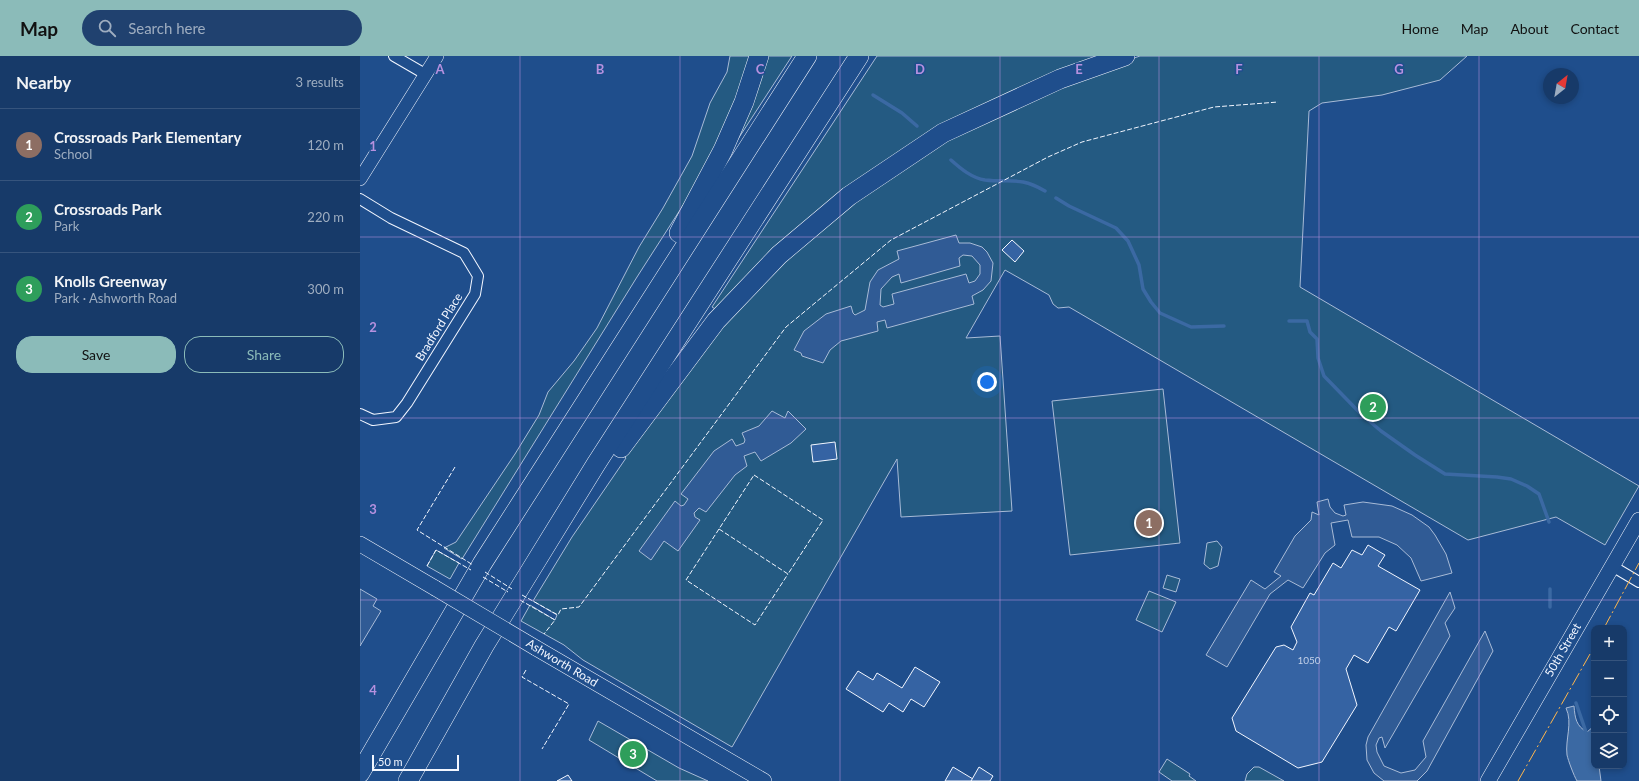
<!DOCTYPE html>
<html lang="en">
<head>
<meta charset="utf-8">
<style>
  :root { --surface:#173a69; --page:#20416f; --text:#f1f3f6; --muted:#9eadc0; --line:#36547d; --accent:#8bbbb9 }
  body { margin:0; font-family:Lato,sans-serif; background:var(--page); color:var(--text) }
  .controls { position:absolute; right:12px; bottom:12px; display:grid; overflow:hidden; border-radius:8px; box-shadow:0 2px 6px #0003 }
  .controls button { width:36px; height:36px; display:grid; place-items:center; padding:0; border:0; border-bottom:1px solid var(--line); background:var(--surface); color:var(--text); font:20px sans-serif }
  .compass { position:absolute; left:1183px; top:12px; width:36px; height:36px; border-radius:50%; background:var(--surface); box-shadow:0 2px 6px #0003; rotate:31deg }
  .scale { position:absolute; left:12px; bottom:10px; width:87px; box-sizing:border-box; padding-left:4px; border:2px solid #f2f6ff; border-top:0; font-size:11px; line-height:14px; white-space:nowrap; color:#f2f6ff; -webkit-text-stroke:3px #1f4e8c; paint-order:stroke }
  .you { position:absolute; left:627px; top:326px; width:14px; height:14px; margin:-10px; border:3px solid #fff; border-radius:50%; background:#1a73e8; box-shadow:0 0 0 6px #1a73e833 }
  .badge { display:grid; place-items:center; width:26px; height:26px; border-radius:50%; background:var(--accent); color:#fff; font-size:13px; font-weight:700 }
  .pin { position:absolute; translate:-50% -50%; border:2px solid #fff; box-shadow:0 1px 4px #0006 }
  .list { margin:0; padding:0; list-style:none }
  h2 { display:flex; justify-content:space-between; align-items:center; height:52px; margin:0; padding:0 16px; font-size:17px }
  h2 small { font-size:13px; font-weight:400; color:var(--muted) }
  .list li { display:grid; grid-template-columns:26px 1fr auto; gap:12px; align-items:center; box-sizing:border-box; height:72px; padding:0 16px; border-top:1px solid var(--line) }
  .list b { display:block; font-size:15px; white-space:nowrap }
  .list p { margin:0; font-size:13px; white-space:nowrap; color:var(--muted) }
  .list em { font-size:13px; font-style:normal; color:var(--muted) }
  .actions { display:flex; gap:8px; padding:12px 16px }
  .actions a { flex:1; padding:9px 0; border:1px solid var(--accent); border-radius:16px; text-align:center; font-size:14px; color:var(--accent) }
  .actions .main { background:var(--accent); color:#111 }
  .icon { flex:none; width:22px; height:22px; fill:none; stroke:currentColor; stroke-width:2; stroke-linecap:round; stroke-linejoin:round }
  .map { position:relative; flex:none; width:1279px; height:725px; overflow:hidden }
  header { display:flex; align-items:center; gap:24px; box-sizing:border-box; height:56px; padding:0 20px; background:var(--accent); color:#111 }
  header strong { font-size:19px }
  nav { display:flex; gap:22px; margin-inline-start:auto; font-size:14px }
  .search { width:280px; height:36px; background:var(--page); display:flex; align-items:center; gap:10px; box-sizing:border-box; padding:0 14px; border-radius:22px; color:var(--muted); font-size:15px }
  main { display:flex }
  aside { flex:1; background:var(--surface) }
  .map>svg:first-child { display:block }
</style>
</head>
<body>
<header>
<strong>Map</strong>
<div class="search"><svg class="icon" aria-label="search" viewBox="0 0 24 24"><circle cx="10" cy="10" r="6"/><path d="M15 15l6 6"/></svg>Search here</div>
<nav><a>Home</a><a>Map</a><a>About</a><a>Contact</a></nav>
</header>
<main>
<aside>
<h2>Nearby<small>3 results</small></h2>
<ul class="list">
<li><span class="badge" style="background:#8d6e63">1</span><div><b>Crossroads Park Elementary</b><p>School</p></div><em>120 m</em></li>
<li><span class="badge" style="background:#2e9e5b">2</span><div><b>Crossroads Park</b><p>Park</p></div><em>220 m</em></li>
<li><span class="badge" style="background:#2e9e5b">3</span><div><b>Knolls Greenway</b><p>Park · Ashworth Road</p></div><em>300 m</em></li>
</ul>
<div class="actions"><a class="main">Save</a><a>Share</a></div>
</aside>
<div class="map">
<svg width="1279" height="725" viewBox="0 0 1279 725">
  <rect width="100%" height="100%" fill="#1f4e8c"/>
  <g fill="#245a82" stroke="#a8bbd7">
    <polygon points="370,0 390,0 378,37 356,88 329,140 277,221 102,503 84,492 96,486 155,398 179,359 188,336 214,305 237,272 279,191 303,152 332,100 350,47 367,16"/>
    <polygon points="404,0 432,0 365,103"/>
    <polygon points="517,0 741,0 605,57 357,254 352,251"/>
    <polygon points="780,0 1107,0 1080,24 1022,39 962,47 949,55 940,231 1279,430 1245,489 1196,461 1108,484 709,251 698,252 693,248 689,239 645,214 606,282 640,280 652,455 541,461 537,403 372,691 223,604 204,589 161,565 170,549 195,564 197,559 173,545 212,481 266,402 263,399 366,262 465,168 571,92 712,23"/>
    <polygon points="803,333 820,487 710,499 692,345"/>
    <polygon points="857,485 862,491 858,510 850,513 844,508 847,487"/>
    <polygon points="76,494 99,507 90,523 67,510"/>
    <polygon points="807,519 820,523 816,536 803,532"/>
    <polygon points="789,535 816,546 802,576 776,564"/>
    <polygon points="238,665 319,712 348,725 297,725 229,684"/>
    <polygon points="807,703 830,718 829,720 836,725 812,725 799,716"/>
    <polygon points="894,711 899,711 924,725 885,725 887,718"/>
  </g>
  <g fill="#305b95" stroke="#a8bbd7" fill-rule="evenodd">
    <path d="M596 179 599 187H610L622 191 627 196 633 207 631 225 623 234 612 240 614 248 527 272 525 264 517 266 518 275 481 285 470 294 463 307 442 300 441 297 434 294 444 275 466 258 491 250 493 257 495 259 505 254 510 226 518 214 539 203 537 195ZM603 199 612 200 620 209V218L615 225 609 227 606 218 532 238 534 248 523 251 520 249 521 233 532 221 539 218 541 227 600 210 599 202Z"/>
    <polygon points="412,355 425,362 428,355 446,373 431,387 401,405 395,396 384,400 387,410 375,419 346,456 339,452 334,457 335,461 340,464 318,495 304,485 291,504 279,495 315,445 321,450 324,449 328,443 321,438 354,395 372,383 376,390 384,387 385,384 382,377 399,370"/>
    <polygon points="968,443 970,451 975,457 983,460 986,459 984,449 1003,446 1032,450 1052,459 1069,471 1075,479 1086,498 1092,517 1061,525 1051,502 1037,489 1019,481 992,481 988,464 971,467 975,489 965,497 943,532 928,524 910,538 867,611 846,599 891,524 905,533 921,520 914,516 935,480 951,464 952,456 959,459 957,446"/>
    <polygon points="0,533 17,543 13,550 21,555 0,590"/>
    <polygon points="1090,536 1095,552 1085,567 1090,580 1025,692 1022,681 1019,682 1016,689 1017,696 1024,710 1041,717 1055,714 1060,708 1066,701 1063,685 1125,575 1133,595 1067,715 1057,725 1024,725 1014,717 1007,704 1006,689 1008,681"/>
  </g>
  <path fill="#3b69a3" stroke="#a8bbd7" d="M1214 650C1215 662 1216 670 1227 676L1234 670V710H1239L1241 725H1217C1214 720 1208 704 1207 699 1205 683 1213 667 1206 652Z"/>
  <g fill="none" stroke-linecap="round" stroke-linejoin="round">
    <g stroke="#3b69a3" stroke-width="3.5">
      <polyline points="513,39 542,57 557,70"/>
      <path d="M591 104C601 113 612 122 625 124 651 127 659 120 685 135"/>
      <polyline points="696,142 709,150 756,172 768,185 779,209 783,233 791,246 800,257 831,271 864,270"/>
      <polyline points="929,265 947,265 950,276 957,283 958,302 964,320 1001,358 1021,375 1055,399 1085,418 1137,421 1151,423 1167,430 1179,438 1189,466"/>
      <polyline points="1190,533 1190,551"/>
      <polyline points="1216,647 1227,679"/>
    </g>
  </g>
  <g fill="#3563a3" stroke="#f2f6ff">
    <polygon points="652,184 664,195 655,206 642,194"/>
    <polygon points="475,386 477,403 453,406 451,389"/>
    <polygon points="1008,489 1025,499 1018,510 1060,534 1036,575 1029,571 1008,607 994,599 986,613 997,649 962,706 938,712 876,675 872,662 916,591 924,589 933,594 937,586 931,571 950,537 954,539 973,507 981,512 992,494 1002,499"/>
    <polygon points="555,611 580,626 564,651 551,643 543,656 529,647 523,656 486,633 498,615 513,624 517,617 542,632"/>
    <polygon points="593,711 613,723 611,725 585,725"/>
    <polygon points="619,711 633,720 630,725 611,725"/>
    <polygon points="208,719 212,725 197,725"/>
  </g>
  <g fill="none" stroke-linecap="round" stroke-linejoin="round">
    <defs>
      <g id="minor">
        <polyline points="34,0 65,18"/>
        <polyline points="0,143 31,162 104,197 118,220 115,238 47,347 36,361 13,364 0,358"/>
        <polyline points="1252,510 1279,526"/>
      </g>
      <polyline id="tertiary" points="0,123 77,0"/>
      <g id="secondary">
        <polyline points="0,488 75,532"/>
        <polyline points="176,592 404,725"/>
        <polyline points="1128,725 1279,464"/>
      </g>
      <g id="motorway">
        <polyline points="319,177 363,94 384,46 399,0"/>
        <polyline points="261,392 356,265 419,199 489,140 583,77 700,23 765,0"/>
        <polyline points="0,717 122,508 447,0"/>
        <polyline points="48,725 124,590 236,408 499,0"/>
      </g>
    </defs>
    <use href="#minor" stroke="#f2f6ff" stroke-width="12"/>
    <use href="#tertiary" stroke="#f2f6ff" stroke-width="14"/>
    <use href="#secondary" stroke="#f2f6ff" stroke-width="16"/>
    <use href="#motorway" stroke="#f2f6ff" stroke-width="20"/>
    <use href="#minor" stroke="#1f4e8c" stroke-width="10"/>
    <use href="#tertiary" stroke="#1f4e8c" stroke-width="13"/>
    <use href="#secondary" stroke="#1f4e8c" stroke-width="15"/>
    <use href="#motorway" stroke="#1f4e8c" stroke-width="19"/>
    <defs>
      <polyline id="secondary-bridge" points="75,532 176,592"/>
    </defs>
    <use href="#secondary-bridge" stroke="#f2f6ff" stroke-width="16" stroke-linecap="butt"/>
    <use href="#secondary-bridge" stroke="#1f4e8c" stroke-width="15"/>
    <g stroke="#f2f6ff" stroke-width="1" stroke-dasharray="5 2" stroke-linecap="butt">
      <polyline points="95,411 57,474 113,509"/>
      <polygon points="394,419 463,464 428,518 359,473"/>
      <polyline points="359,473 326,524 395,569 428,518"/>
      <polyline points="67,510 76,494 111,514"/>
      <polyline points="125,516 152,533"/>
      <polyline points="123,521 148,536"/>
      <polyline points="162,539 198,559 201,553 219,551 426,271 531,184 688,101 722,86 854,51 918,46"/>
      <polyline points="160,544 195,564 184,578"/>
      <polyline points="166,614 162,621 209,648 182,693"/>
    </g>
    <g stroke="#ffb74d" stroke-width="1" stroke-dasharray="14 3 2 3" stroke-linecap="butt">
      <polyline points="1244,572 1279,507"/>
      <polyline points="1158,725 1234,591"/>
    </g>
  </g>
  <path fill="none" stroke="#b691df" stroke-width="1" stroke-opacity="0.55" d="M160 0V725M320 0V725M480 0V725M640 0V725M799 0V725M959 0V725M1119 0V725M0 181H1279M0 362H1279M0 544H1279"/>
  <g text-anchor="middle" stroke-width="3" stroke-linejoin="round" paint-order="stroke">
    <g font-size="10" fill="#c3d1e8">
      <text x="949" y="608">1050</text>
    </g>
    <g font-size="12" fill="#f2f6ff" stroke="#1f4e8c">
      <text transform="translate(79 271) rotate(-58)" y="4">Bradford Place</text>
      <text transform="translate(1203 594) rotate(-60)" y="4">50th Street</text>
      <text transform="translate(202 607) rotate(31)" y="4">Ashworth Road</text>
    </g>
  </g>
  <g font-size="13" text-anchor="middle" font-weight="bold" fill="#b691df" stroke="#1f4e8c" stroke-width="3" stroke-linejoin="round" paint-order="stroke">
    <text x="80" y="18">A</text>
    <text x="240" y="18">B</text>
    <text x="400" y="18">C</text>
    <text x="560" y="18">D</text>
    <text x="719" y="18">E</text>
    <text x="879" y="18">F</text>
    <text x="1039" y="18">G</text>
    <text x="13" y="95">1</text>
    <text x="13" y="276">2</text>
    <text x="13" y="458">3</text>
    <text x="13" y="639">4</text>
  </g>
</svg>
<div class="controls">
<button>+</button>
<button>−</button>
<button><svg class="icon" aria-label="locate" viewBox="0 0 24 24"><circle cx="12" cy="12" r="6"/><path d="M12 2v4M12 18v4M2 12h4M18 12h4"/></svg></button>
<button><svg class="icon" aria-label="layers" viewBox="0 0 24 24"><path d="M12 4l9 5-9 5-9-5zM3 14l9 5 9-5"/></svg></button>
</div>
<svg class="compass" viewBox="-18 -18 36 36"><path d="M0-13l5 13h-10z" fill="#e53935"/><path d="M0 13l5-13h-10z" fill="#9eadc0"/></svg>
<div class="scale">50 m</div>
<div class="you"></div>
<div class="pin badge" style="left:789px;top:467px;background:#8d6e63">1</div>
<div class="pin badge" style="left:1013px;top:351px;background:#2e9e5b">2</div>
<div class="pin badge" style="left:273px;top:698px;background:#2e9e5b">3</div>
</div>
</main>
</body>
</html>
